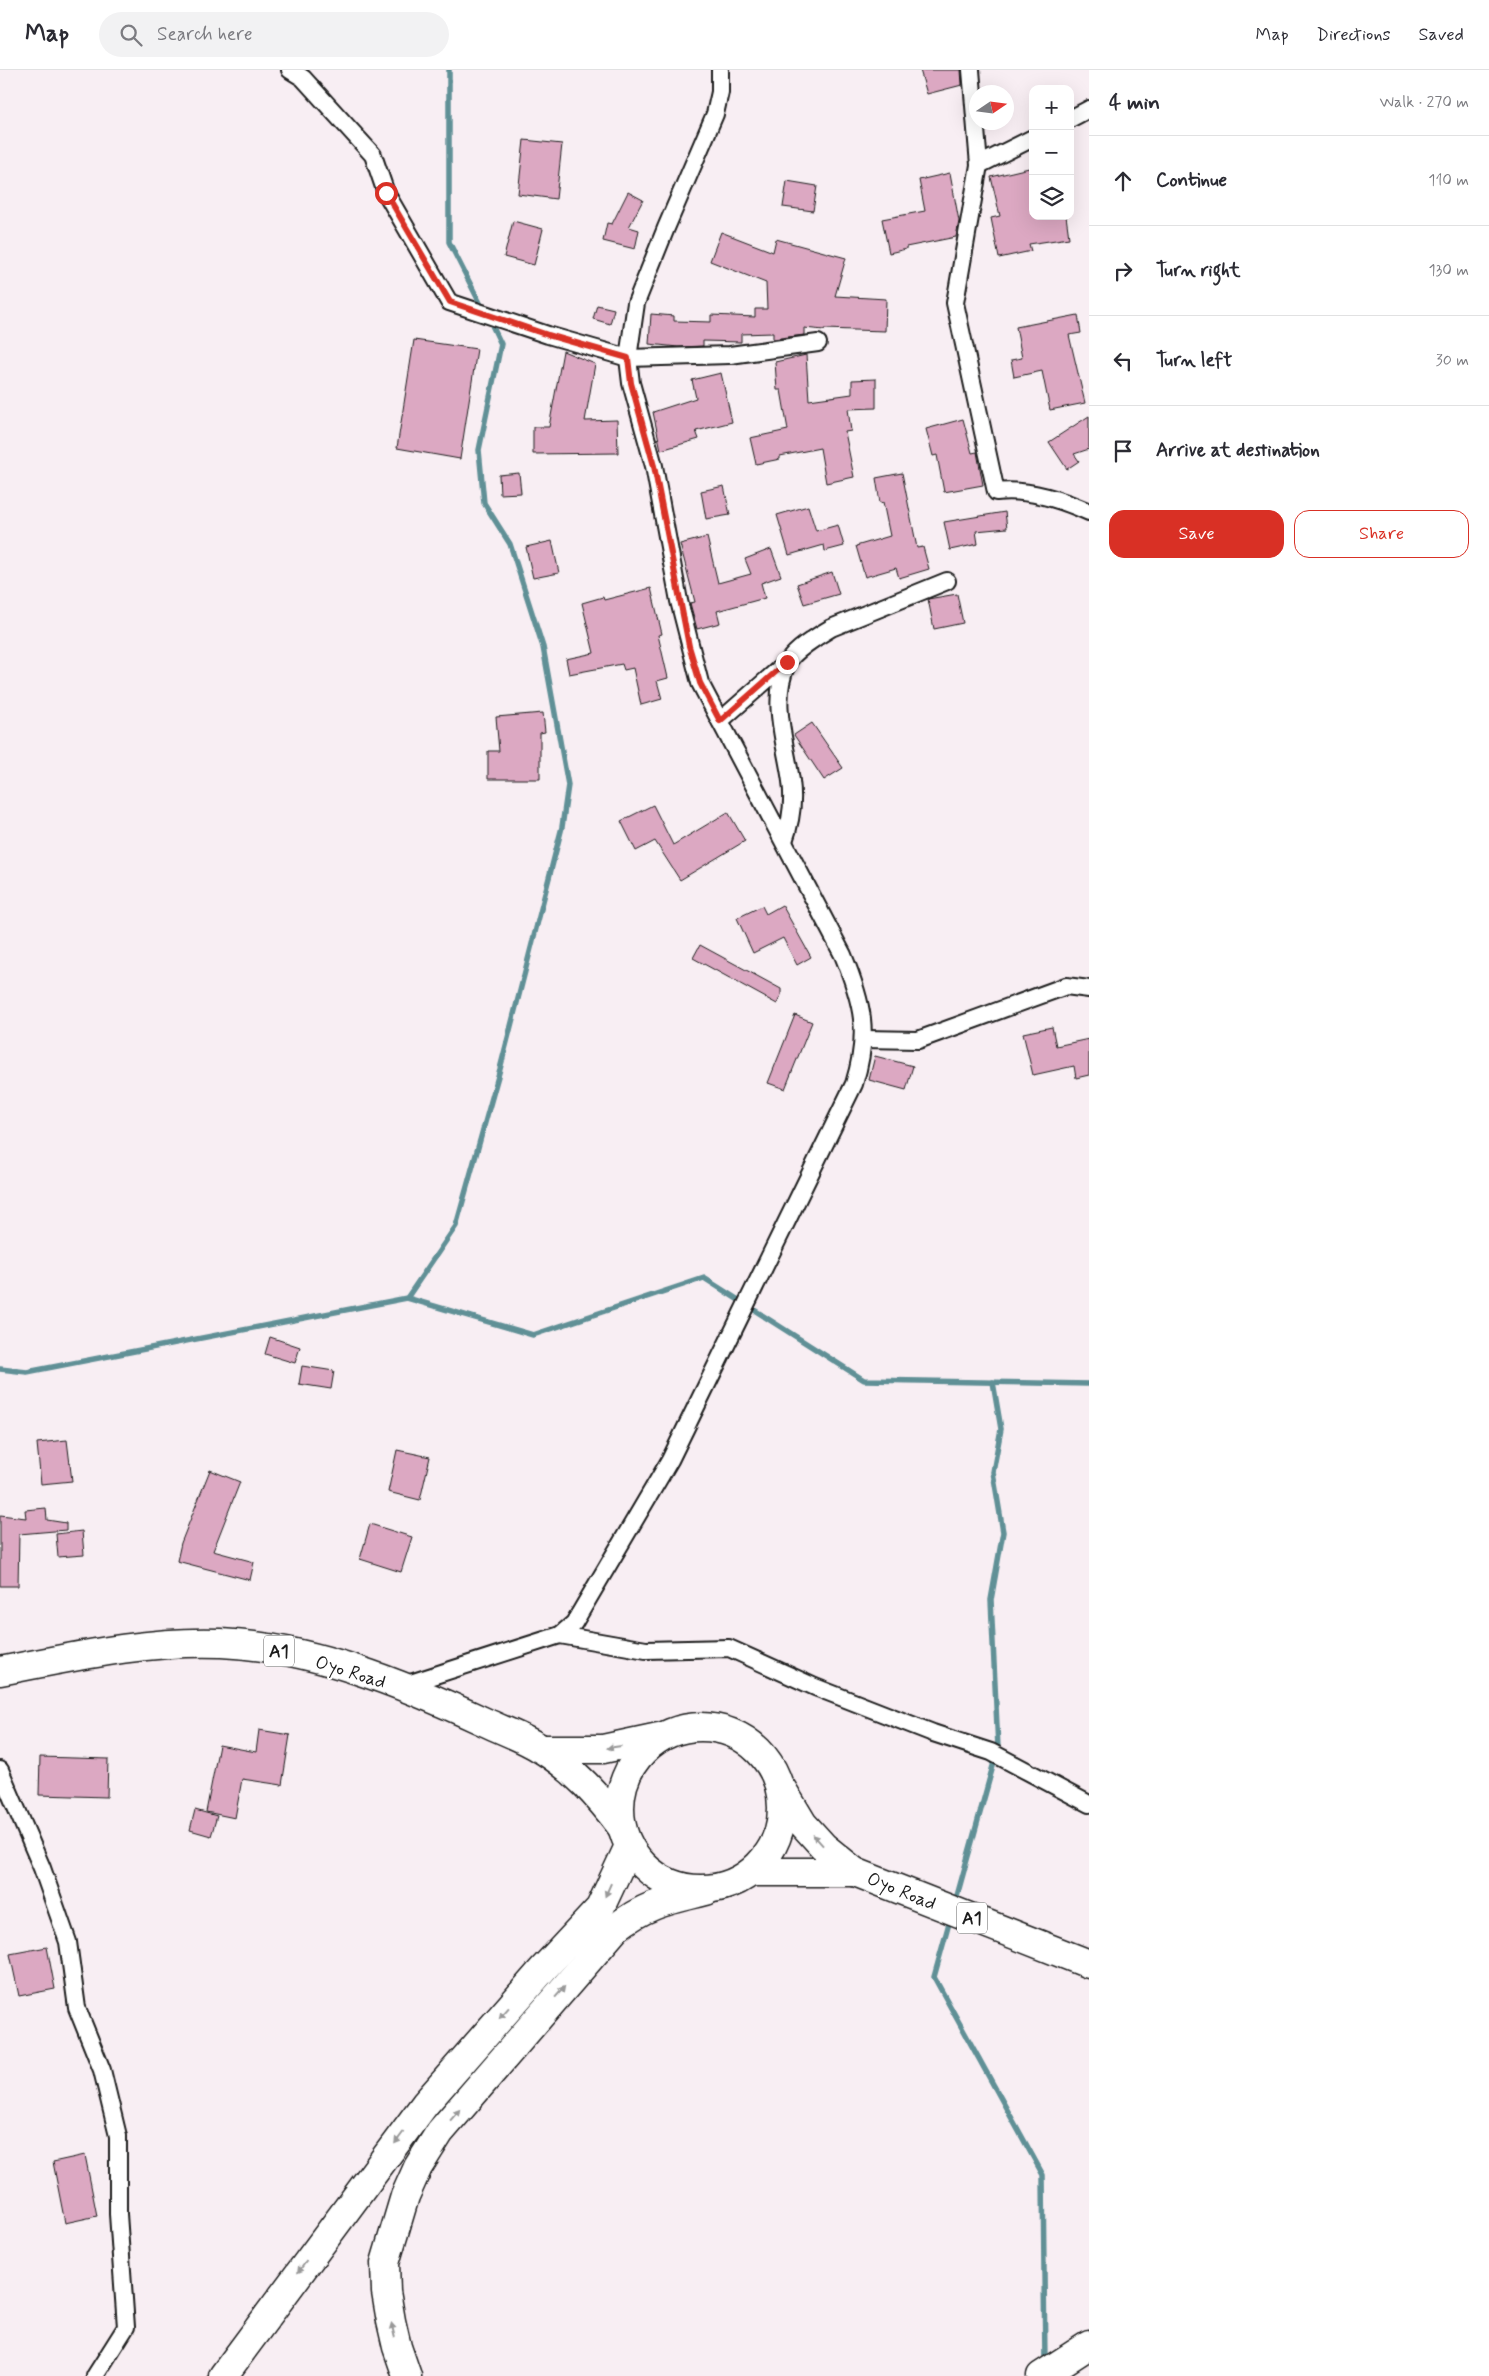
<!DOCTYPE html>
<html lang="en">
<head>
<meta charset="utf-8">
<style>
  :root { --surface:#fff; --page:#f2f2f3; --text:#2b2b33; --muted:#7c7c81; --line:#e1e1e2; --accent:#d93025 }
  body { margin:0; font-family:Mynerve,sans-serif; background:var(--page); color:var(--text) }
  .controls { position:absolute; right:15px; top:15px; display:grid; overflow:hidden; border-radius:10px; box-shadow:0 5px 20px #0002 }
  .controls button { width:45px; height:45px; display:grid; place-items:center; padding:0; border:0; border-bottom:1px solid var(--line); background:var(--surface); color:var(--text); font:25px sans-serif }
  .compass { position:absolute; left:969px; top:15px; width:45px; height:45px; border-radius:50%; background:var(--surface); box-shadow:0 5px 20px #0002; rotate:77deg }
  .stop { position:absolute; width:15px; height:15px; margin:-11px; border:4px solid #d93025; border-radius:50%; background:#fff }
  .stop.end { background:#d93025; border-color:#fff; box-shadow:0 1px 5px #0008 }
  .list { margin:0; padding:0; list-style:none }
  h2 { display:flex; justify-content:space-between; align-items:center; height:65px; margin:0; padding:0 20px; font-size:21px }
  h2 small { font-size:16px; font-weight:400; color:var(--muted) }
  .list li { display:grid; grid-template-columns:32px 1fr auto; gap:15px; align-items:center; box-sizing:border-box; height:90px; padding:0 20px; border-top:1px solid var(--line) }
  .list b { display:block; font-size:19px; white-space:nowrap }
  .list em { font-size:16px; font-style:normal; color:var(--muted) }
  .actions { display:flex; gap:10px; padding:15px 20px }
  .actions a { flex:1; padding:11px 0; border:1px solid var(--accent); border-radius:15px; text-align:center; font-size:18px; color:var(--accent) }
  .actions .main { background:var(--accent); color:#fff }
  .icon { flex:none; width:28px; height:28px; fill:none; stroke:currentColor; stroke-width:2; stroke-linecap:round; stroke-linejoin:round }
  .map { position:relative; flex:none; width:1089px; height:2306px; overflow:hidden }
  header { display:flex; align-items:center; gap:30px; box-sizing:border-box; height:70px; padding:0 25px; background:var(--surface); border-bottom:1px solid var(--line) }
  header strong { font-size:24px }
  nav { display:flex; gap:28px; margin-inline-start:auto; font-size:18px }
  .search { width:350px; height:45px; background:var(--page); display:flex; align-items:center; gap:12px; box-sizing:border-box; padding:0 18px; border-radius:28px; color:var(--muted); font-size:19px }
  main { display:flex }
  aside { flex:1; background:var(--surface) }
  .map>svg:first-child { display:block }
</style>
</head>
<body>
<header>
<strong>Map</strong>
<div class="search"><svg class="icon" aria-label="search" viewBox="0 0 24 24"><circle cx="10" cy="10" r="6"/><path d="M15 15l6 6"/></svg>Search here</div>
<nav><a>Map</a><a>Directions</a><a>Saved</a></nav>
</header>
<main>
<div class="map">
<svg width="1089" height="2306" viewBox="0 0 1089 2306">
  <rect width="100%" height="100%" fill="#f8eef3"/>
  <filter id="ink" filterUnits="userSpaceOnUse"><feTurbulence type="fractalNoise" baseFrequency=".02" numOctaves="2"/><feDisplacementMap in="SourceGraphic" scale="10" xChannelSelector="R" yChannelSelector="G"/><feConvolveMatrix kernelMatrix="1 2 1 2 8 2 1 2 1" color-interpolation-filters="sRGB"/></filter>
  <g filter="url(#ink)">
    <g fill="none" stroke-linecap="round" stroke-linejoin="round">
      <g stroke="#609096" stroke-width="5.5">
        <polyline points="449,0 449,172 483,239"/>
        <polyline points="407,1228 456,1156 500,999 562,757 568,715 543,577 510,474 484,433 479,380 501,274 489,249"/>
        <polyline points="0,1299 27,1302 407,1228 533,1265 704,1208 864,1310 1089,1314"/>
        <polyline points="955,1833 998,1678 991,1530 1003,1462 993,1402 1001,1359 993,1312"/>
        <polyline points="951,1846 934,1907 1043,2105 1045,2294"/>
      </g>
    </g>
    <g fill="#dca8c2" stroke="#1c1c1c">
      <polygon points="920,0 961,0 962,15 927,24"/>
      <polygon points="524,70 562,74 556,129 518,124"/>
      <polygon points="1029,98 1033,115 1033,146 1066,146 1069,168 1029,174 1031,181 999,188 991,148 1000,146 991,107"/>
      <polygon points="950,103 959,151 956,167 906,177 906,179 889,183 882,149 925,141 919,110"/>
      <polygon points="787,111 817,116 813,141 783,137"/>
      <polygon points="628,122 643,130 629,157 639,160 635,179 603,171 607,153 612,154"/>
      <polygon points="513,151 543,159 534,195 504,187"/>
      <polygon points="721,162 773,182 776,169 846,188 835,226 886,229 885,261 824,259 824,260 804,258 804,265 773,269 773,263 741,264 741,272 703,271 703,276 678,277 649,274 651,244 674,246 674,251 711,252 711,245 755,247 755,239 767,239 766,213 710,191"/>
      <polygon points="597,235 614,239 610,254 593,249"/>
      <polygon points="1078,245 1081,263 1069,265 1085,333 1050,340 1042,301 1014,307 1011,290 1022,288 1016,257"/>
      <polygon points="414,270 477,279 460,389 397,378"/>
      <polygon points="563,281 595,294 585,351 617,350 618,383 533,384 533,357 549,357"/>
      <polygon points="806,285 809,330 852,324 852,310 876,309 876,338 848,339 851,361 845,362 854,407 826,413 820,378 780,386 780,389 756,394 750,368 788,360 781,320 777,320 775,292"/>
      <polygon points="721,303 732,352 696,361 699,369 661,380 653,342 696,328 692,310"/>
      <polygon points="1089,346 1089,379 1074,384 1079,391 1067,399 1049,372"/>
      <polygon points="963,349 972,383 977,382 983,415 944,422 937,385 933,386 926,359"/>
      <polygon points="519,403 521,423 500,424 499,405"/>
      <polygon points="902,403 917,478 923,477 929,499 899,508 896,498 865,507 856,476 890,466 883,432 880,433 876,408"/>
      <polygon points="724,416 730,445 706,449 701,421"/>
      <polygon points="808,436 816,461 838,455 844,476 825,481 824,475 789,485 777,445"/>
      <polygon points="1005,442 1007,458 976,461 978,474 950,480 944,452"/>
      <polygon points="707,467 718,513 751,504 745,489 771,479 781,506 761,513 765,528 717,541 720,553 697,559 690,533 695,532 680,474"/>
      <polygon points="552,471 559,503 533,508 526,477"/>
      <polygon points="832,502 839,524 804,534 797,514"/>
      <polygon points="651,518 662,564 658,565 668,608 657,611 662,629 641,635 633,598 624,600 622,594 569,604 566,589 594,583 582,533 603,527 604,530"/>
      <polygon points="957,524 963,553 934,559 928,529"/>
      <polygon points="543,643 545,662 540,663 540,709 488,709 488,681 499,681 496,647"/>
      <polygon points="812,653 843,698 824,710 794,665"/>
      <polygon points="653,735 673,775 728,742 745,771 680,810 655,771 636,781 621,751"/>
      <polygon points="782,835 811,887 797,895 783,868 753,883 737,848 762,836 766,844"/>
      <polygon points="700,875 781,919 781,925 777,934 693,888"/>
      <polygon points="795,945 812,952 785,1019 768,1013"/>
      <polygon points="1052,957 1056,976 1089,969 1089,1005 1076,1008 1074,996 1033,1005 1023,963"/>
      <polygon points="875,986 913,996 906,1020 869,1010"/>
      <polygon points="270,1267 300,1277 295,1293 265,1284"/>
      <polygon points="302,1296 334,1301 331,1319 299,1314"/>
      <polygon points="67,1370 72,1411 41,1414 37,1373"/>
      <polygon points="397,1380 430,1387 420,1430 388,1422"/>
      <polygon points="210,1400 240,1412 213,1481 254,1492 250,1510 177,1491 181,1473"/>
      <polygon points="46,1438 47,1450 66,1453 66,1460 19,1464 18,1516 0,1516 0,1445 26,1448 25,1440"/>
      <polygon points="370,1454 412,1467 401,1502 360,1489"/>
      <polygon points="82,1461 84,1485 58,1487 56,1464"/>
      <polygon points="259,1660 290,1665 282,1715 242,1709 235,1748 206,1742 219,1675 256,1682"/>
      <polygon points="40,1687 108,1689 107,1727 39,1725"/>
      <polygon points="195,1740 217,1746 211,1766 190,1760"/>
      <polygon points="47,1877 55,1919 19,1926 10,1884"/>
      <polygon points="85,2085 97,2146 65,2153 53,2092"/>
    </g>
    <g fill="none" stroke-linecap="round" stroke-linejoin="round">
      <defs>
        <g id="street">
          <polyline points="290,0 303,8 373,85 386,123 449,232 548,265 628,288 730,285 818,273"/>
          <path d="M971 0 979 95 955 233 996 422C1026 418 1062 430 1089 442"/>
          <polyline points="1070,49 1089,39"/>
          <polyline points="979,95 1033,68"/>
          <polyline points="720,651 787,592"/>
          <path d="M784 771C791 752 794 732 791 711 786 674 770 631 787 594 792 582 819 565 831 558L947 511"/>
          <polyline points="864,969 918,970 1066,916 1089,919"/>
          <polyline points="560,1565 646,1580 729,1578 815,1617 933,1663 991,1682 1089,1734"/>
          <path d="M401 1616 560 1565 574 1553 670 1390 854 1014C870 963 863 934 843 885L700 613 679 531 654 396 631 313 628 288 636 233 666 158 715 44 720 22V0"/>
          <polyline points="0,1700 42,1798 68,1872 77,1938 102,2000 118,2066 118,2144 126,2257 95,2306"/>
        </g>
        <g id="highway">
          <path d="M0 1601C73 1587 146 1570 221 1573 312 1577 403 1614 485 1652 504 1661 525 1668 543 1680 575 1700 598 1726 621 1756"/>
          <circle cx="701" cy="1738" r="81"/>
          <polyline points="542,1679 603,1679 659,1667"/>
          <polyline points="782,1719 803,1754 823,1776 855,1802 1089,1894"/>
          <polyline points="753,1802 855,1802"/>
          <polyline points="223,2306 425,2034 544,1898 600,1838 629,1776"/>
          <path d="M407 2306 397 2277 391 2251 386 2222 385 2193 405 2126 418 2097 440 2062 616 1858C645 1834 670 1830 706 1821"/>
          <polyline points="1041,2306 1089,2275"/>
        </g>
      </defs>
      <use href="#street" stroke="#1c1c1c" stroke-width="20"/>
      <use href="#highway" stroke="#1c1c1c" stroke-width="31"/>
      <use href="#street" stroke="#fff" stroke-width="16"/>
      <use href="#highway" stroke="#fff" stroke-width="28"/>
    </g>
    <defs><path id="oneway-solid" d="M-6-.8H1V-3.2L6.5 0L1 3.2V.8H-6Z" transform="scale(1.25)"/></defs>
    <g fill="#999">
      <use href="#oneway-solid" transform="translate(614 1677) rotate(172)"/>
      <use href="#oneway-solid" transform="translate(818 1770) rotate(-132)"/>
      <use href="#oneway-solid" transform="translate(608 1820) rotate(114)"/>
      <use href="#oneway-solid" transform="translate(560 1922) rotate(-49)"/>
      <use href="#oneway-solid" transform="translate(504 1943) rotate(131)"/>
      <use href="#oneway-solid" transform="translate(455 2045) rotate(-49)"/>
      <use href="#oneway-solid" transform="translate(399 2068) rotate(127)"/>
      <use href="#oneway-solid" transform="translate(302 2197) rotate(127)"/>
      <use href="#oneway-solid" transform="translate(393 2260) rotate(-103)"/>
    </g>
  </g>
  <g fill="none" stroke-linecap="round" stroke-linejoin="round" filter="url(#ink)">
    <polyline stroke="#d93025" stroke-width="6" points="386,123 450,232 548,265 628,288 631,313 654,396 689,576 700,613 720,651 787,592"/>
  </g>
  <g text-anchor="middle" stroke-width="4" stroke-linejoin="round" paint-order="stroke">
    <g fill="#fff" stroke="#606060" stroke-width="1">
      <rect x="264" y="1565.5" width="30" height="31" rx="4"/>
      <rect x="957" y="1832.5" width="30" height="31" rx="4"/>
    </g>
    <g font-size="18" font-weight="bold" fill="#1c1c1c">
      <text x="279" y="1587">A1</text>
      <text x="972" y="1854">A1</text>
    </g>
    <g font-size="19" fill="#1c1c1c" stroke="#fff">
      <text transform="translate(351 1601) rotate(17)" y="7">Oyo Road</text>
      <text transform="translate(902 1820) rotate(22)" y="7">Oyo Road</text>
    </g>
  </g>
</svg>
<div class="controls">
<button>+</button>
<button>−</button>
<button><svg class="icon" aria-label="layers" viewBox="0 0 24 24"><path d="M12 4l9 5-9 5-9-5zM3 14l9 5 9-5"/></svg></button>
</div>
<svg class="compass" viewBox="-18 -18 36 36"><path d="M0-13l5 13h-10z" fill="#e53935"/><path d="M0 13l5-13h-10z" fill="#7c7c81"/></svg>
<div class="stop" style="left:386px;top:123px"></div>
<div class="stop end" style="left:787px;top:592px"></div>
</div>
<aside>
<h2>4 min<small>Walk · 270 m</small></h2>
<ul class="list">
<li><svg class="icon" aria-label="ahead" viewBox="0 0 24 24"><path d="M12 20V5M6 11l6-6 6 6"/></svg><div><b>Continue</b></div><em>110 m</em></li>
<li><svg class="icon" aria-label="right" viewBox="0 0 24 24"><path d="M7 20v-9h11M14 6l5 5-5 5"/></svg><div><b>Turn right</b></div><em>130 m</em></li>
<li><svg class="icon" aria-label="left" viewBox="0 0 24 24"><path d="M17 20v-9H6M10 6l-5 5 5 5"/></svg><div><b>Turn left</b></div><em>30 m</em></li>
<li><svg class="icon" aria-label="arrive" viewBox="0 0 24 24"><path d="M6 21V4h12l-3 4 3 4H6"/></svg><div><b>Arrive at destination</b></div></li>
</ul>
<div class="actions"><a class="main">Save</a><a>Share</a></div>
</aside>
</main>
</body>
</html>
